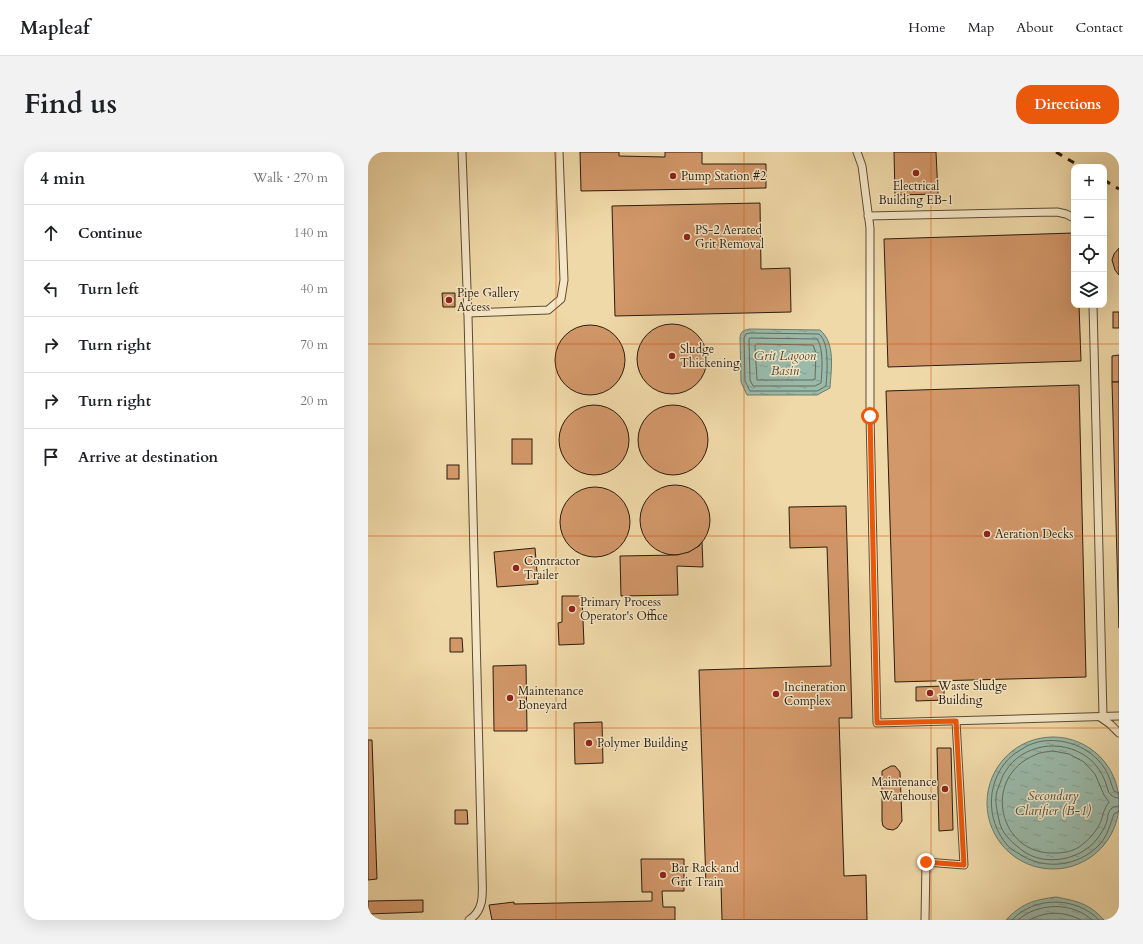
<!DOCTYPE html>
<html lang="en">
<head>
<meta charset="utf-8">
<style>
  :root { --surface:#fff; --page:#f2f2f2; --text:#202124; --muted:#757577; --line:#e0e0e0; --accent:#ea580c }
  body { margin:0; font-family:Cardo,serif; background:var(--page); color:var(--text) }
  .controls { position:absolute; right:12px; top:12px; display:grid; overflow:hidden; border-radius:8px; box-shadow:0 4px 16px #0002 }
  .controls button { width:36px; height:36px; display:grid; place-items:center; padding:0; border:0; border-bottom:1px solid var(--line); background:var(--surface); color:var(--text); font:20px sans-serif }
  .stop { position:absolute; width:12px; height:12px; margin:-9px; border:3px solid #ea580c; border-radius:50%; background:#fff }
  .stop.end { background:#ea580c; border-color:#fff; box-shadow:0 1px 4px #0008 }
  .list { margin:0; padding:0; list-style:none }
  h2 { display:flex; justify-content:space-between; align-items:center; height:52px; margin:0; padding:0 16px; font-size:17px }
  h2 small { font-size:13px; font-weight:400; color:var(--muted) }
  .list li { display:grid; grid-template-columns:26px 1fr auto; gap:12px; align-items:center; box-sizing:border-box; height:56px; padding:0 16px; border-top:1px solid var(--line) }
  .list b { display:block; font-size:15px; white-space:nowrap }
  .list em { font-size:13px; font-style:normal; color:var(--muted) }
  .icon { flex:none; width:22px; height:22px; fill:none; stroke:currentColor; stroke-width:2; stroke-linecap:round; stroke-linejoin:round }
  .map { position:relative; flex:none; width:751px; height:768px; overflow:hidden; border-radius:16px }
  header { display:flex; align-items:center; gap:24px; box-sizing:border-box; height:56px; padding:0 20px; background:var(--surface); border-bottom:1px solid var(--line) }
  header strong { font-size:19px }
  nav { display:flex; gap:22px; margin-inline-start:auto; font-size:14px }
  .intro { display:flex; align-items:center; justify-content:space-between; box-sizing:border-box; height:96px; padding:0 24px }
  h1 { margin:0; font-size:28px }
  .button { padding:10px 18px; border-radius:16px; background:var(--accent); color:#fff; font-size:14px; font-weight:700 }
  main { display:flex; gap:24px; padding:0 24px }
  aside { flex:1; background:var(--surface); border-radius:16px; box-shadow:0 4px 16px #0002 }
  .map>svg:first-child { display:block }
</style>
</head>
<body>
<header>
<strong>Mapleaf</strong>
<nav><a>Home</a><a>Map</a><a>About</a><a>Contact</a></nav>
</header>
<div class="intro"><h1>Find us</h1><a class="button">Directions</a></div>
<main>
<aside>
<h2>4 min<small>Walk · 270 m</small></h2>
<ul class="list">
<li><svg class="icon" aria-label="ahead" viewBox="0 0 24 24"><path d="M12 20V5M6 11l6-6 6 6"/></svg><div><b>Continue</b></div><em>140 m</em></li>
<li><svg class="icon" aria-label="left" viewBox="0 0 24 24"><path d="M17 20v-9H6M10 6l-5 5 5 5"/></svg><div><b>Turn left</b></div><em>40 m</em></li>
<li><svg class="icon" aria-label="right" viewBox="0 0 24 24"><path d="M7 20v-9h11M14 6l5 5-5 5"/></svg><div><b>Turn right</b></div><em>70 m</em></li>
<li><svg class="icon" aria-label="right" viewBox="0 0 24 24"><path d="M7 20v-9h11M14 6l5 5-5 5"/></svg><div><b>Turn right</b></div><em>20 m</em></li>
<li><svg class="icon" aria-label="arrive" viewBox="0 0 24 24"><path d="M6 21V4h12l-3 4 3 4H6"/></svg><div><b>Arrive at destination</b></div></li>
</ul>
</aside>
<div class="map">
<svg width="751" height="768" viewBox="0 0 751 768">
  <defs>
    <pattern id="water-ripples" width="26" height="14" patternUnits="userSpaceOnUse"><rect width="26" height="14" fill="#9abaaa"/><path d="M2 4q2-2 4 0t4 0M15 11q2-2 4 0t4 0" fill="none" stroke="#859f91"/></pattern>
  </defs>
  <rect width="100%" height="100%" fill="#f0d9a8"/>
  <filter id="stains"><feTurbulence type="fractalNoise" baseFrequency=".005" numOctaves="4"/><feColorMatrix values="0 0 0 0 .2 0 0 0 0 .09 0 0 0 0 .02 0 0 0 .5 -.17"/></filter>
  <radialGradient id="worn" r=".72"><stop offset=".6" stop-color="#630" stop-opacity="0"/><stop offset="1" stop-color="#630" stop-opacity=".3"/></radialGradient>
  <g fill="url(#water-ripples)" stroke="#6d7b6c">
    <path d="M382 177 452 178C468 191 463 218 462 236L449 243H379L373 230 372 185C373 179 376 178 382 177Z"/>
    <circle cx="685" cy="651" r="66"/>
    <path d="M688 745C709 749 722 752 736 768H638C654 751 666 748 688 745Z"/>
  </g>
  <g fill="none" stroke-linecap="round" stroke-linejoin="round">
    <g stroke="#626c5c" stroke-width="1">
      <path d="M383 181 451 182C462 191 459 221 458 234L449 239H382L377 229 376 186 378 182Z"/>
      <path d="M382 186 449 187C456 196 454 220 453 231L447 234H385L382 228 381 188Z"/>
      <polygon points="389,192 445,193 448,201 447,227 445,228 389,228 387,194"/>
      <path d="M685 599 701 602 716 610 727 622 736 643 741 650C736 657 735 662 733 669 729 679 720 689 711 695 705 699 696 701 688 701 630 704 613 625 667 603 672 600 679 600 685 599Z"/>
      <path d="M751 641 746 639C743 632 741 623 737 617 722 592 685 581 659 594 655 597 650 599 646 602 618 625 616 667 640 694 643 697 646 699 650 701 675 719 711 715 732 692 740 683 742 672 746 662L751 659"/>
      <path d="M751 646C748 646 745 645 743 643 740 640 740 638 739 635 736 624 729 612 719 605 693 586 654 592 637 620 634 624 633 629 631 634 625 646 629 659 632 672 635 683 646 692 655 699 677 715 713 708 729 687 732 683 736 677 738 672 740 667 739 661 743 657 745 655 748 654 751 654"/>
      <path d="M644 768C666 744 708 744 731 768"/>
      <path d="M650 768C670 750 705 750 724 768"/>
      <path d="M661 768C678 759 696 759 713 768"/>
    </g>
  </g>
  <g fill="#d3986a" stroke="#2a1d0e">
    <polygon points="212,0 251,0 251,4 297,5 297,0 334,0 334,12 398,12 398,36 213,39"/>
    <polygon points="526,0 568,0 570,42 527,43"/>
    <polygon points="392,51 393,117 422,116 423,160 247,164 244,54"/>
    <polygon points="706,81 706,153 711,153 713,209 520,215 516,87"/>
    <polygon points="751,96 751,123 747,118 744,108 746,102"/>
    <polygon points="74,141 87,141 87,155 75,155"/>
    <rect x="745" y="160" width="6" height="16"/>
    <circle cx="304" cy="207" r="35"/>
    <circle cx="222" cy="208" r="35"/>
    <polygon points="751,203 751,230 744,230 744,204"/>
    <polygon points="744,230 751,230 751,476"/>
    <polygon points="711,233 718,525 527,530 518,239"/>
    <circle cx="226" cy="288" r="35"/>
    <circle cx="305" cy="288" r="35"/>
    <rect x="144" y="287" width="20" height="25"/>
    <rect x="79" y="313" width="12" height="14"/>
    <circle cx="307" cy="368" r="35"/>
    <circle cx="227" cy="370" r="35"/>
    <polygon points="478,354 484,566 471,566 476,724 498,723 499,768 354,768 353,733 338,733 331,518 463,514 459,395 422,396 421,355"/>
    <polygon points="334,390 335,415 309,414 310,443 253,444 252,404 309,403 321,400 331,394"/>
    <polygon points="167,396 170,432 129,435 126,400"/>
    <polygon points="194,444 214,444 216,492 191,493 190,471 194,470"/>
    <polygon points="82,486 94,486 95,500 82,500"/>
    <polygon points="158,513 159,579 126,579 125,514"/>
    <polygon points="576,534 576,548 548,549 548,535"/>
    <polygon points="234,570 235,611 207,612 206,571"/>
    <polygon points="0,588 4,588 9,727 0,728"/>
    <polygon points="569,596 583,596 585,678 571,679"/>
    <polygon points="523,614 527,614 532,620 534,669 529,676 525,678 519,677 515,674 514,669 514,619"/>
    <polygon points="87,658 99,658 100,672 87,672"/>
    <polygon points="273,707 316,707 316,739 294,739 295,755 307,755 307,768 124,768 121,753 146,750 146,752 284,749 284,740 274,740"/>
    <polygon points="55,748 55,760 0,762 0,749"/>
  </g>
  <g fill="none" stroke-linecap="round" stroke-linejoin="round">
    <defs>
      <g id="lane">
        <path d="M94 0 100 164 114 721C114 739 118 757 101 768"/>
        <polyline points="489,0 494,14 502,76 502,264 509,571 751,564"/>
        <polyline points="500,64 689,60 698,62 706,66"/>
        <polyline points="725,153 735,564"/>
        <polyline points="100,161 180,158 193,147 196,128 191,0"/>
        <polyline points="732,565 742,572 751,581"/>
        <polyline points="557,768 558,710 596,713 588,569"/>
      </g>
    </defs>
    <use href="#lane" stroke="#5c4c34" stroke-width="9"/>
    <use href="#lane" stroke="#f5e6c6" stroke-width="7"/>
    <g stroke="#2a1d0e" stroke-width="3" stroke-dasharray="7 7" stroke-linecap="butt">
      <polyline points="688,0 713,15"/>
      <polyline points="736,28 751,37"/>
    </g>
  </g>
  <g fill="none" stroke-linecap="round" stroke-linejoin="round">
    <polyline stroke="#ea580c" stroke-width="5" points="502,264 509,571 588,569 596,713 558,710"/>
  </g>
  <path fill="none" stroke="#cc500c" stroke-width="1" stroke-opacity="0.55" d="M188 0V768M376 0V768M563 0V768M0 192H751M0 384H751M0 576H751"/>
  <g fill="#8f2418" stroke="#f5e6c6" stroke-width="1.5">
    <circle cx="548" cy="21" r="4"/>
    <circle cx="305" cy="24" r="4"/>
    <circle cx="319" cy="85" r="4"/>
    <circle cx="81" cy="148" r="4"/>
    <circle cx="304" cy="204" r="4"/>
    <circle cx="619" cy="382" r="4"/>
    <circle cx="148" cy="416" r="4"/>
    <circle cx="204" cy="457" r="4"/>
    <circle cx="562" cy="541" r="4"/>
    <circle cx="408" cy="542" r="4"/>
    <circle cx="142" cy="546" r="4"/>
    <circle cx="221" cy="591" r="4"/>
    <circle cx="577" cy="637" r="4"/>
    <circle cx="295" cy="723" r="4"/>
  </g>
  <g text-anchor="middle" stroke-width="3" stroke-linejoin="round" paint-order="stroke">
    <g font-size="12" fill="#2a1d0e" stroke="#f5e6c6" text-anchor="start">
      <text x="313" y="28">Pump Station #2</text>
      <text x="548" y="38" text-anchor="middle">Electrical<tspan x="548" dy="14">Building EB-1</tspan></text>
      <text x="327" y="82">PS-2 Aerated<tspan x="327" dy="14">Grit Removal</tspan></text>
      <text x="89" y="145">Pipe Gallery<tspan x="89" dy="14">Access</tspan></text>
      <text x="312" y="201">Sludge<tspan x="312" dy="14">Thickening</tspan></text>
      <text x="627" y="386">Aeration Decks</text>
      <text x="156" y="413">Contractor<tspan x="156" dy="14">Trailer</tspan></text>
      <text x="212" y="454">Primary Process<tspan x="212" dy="14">Operator's Office</tspan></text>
      <text x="570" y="538">Waste Sludge<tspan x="570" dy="14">Building</tspan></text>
      <text x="416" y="539">Incineration<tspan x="416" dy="14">Complex</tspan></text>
      <text x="150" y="543">Maintenance<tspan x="150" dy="14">Boneyard</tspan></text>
      <text x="229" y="595">Polymer Building</text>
      <text x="569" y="634" text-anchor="end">Maintenance<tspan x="569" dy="14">Warehouse</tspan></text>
      <text x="303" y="720">Bar Rack and<tspan x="303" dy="14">Grit Train</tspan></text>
    </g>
    <g font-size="13" font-style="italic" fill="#4c4c3d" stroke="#f5e6c6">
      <text x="417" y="208">Grit Lagoon<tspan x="417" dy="15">Basin</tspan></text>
      <text x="685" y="648">Secondary<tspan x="685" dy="15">Clarifier (B-1)</tspan></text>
    </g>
  </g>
  <rect width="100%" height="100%" filter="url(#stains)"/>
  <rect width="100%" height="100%" fill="url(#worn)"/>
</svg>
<div class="controls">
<button>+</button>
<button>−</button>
<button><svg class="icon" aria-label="locate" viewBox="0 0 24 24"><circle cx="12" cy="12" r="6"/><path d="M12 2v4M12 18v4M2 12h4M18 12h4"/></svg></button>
<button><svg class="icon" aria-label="layers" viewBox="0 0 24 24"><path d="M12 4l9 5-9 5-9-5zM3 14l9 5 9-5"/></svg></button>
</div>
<div class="stop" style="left:502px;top:264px"></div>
<div class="stop end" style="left:558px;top:710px"></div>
</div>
</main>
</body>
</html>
